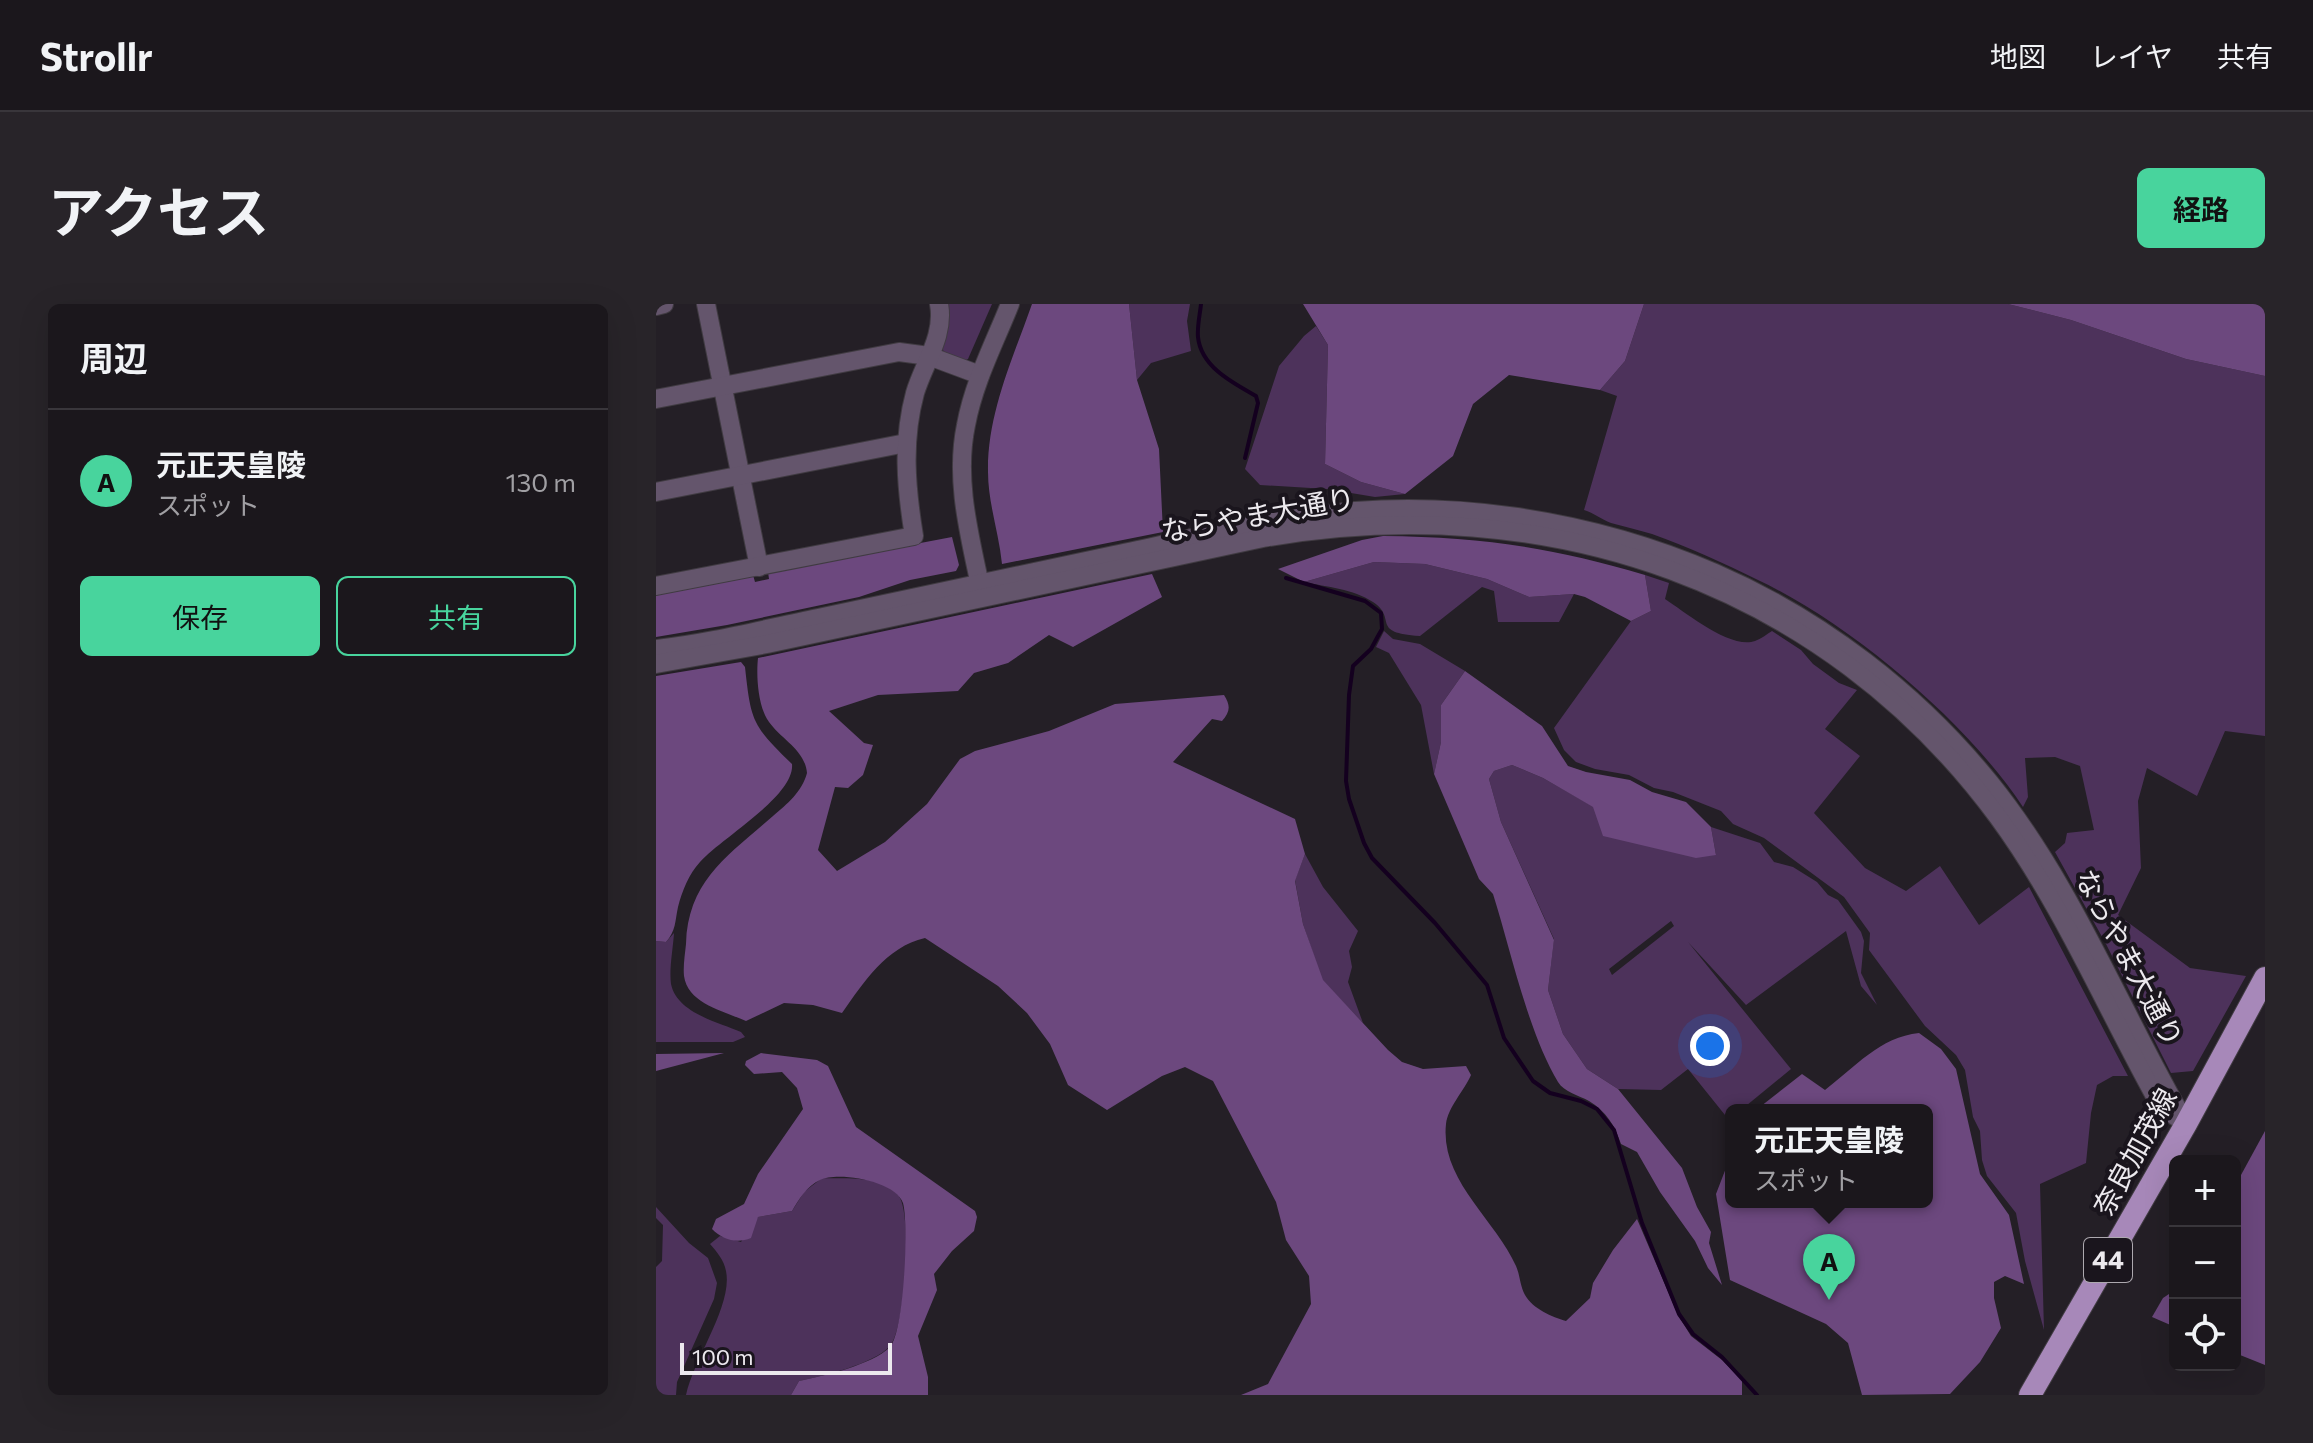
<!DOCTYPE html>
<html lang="ja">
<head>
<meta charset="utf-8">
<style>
  :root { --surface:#1b171c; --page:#282429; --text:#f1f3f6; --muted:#a09fa3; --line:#39363b; --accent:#48d49d }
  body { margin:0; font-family:Commissioner,"Noto Sans JP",sans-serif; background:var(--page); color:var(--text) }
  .controls { position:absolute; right:24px; bottom:24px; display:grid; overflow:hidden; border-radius:12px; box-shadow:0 8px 32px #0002 }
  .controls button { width:72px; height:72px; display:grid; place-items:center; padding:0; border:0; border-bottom:2px solid var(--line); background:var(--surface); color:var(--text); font:40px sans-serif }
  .scale { position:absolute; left:24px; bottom:20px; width:212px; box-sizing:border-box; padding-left:8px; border:4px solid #ece9ee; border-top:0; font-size:22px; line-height:28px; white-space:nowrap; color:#ece9ee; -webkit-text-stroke:6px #1a151d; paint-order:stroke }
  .you { position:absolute; left:1054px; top:742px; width:28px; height:28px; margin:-20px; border:6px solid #fff; border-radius:50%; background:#1a73e8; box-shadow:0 0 0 12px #1a73e833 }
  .badge { display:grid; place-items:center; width:52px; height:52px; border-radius:50%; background:var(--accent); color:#111; font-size:26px; font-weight:700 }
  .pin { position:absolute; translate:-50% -66px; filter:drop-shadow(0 2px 4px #0008) }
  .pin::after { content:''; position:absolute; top:42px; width:28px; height:24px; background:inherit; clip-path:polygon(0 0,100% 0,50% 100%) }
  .popup { position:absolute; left:1069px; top:800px; width:208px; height:104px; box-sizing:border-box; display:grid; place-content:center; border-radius:12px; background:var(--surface); filter:drop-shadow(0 2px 6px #0005); font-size:26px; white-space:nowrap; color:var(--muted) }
  .popup b { font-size:30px; color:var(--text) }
  .popup::after { content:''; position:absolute; left:50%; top:100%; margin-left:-16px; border:16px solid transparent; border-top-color:var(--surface) }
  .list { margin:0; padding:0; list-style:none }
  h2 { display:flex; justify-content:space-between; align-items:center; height:104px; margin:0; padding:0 32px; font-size:34px }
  h2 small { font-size:26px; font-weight:400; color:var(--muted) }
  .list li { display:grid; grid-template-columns:52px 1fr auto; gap:24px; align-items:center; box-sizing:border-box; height:144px; padding:0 32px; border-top:2px solid var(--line) }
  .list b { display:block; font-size:30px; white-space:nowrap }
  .list p { margin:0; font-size:26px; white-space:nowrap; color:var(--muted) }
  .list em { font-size:26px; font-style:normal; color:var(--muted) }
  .actions { display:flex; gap:16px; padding:24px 32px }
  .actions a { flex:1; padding:18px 0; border:2px solid var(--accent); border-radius:12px; text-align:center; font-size:28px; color:var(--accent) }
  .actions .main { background:var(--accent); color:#111 }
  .icon { flex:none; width:44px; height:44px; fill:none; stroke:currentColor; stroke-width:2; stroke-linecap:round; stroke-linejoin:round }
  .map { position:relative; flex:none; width:1609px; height:1091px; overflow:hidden; border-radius:12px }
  header { display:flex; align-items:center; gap:48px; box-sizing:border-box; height:112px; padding:0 40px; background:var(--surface); border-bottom:2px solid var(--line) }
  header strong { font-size:38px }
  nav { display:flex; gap:44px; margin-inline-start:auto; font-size:28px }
  .intro { display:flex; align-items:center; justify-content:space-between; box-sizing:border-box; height:192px; padding:0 48px }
  h1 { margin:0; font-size:56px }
  .button { padding:20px 36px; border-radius:12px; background:var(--accent); color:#111; font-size:28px; font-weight:700 }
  main { display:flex; gap:48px; padding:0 48px }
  aside { flex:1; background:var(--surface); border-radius:12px; box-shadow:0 8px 32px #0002 }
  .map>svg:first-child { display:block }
</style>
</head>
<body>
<header>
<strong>Strollr</strong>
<nav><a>地図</a><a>レイヤ</a><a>共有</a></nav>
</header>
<div class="intro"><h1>アクセス</h1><a class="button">経路</a></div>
<main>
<aside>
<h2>周辺<small></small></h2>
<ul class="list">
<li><span class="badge">A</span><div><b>元正天皇陵</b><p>スポット</p></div><em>130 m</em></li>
</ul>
<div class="actions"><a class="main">保存</a><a>共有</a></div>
</aside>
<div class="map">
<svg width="1609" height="1091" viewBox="0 0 1609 1091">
  <rect width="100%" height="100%" fill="#241f26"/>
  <g fill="#4d325b" fill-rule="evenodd">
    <polygon points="290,0 336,0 312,55 306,58 289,51 285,41"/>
    <polygon points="473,0 534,0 531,17 535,47 495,59 481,76"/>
    <path d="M988 0H1352L1415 16 1530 55 1609 72V432L1569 427 1541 492 1491 464 1482 497 1485 564 1462 611 1534 664 1590 672 1537 767 1515 769 1450 640 1399 548 1409 539 1411 529 1438 526 1424 462 1399 453 1369 454 1372 493 1367 503C1310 417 1195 320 1102 276 1068 259 1032 243 996 230 983 226 969 223 955 219 945 215 938 209 928 206L961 92 944 86 969 57Z"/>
    <polygon points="660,22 672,41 669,160 705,178 749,190 719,193 671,185 604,181 589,165 623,62 648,32"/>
    <path d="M718 258 769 260 831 275 873 293 918 290 903 318H842L838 287 826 283 764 332C713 329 742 314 717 298 697 285 671 283 648 278Z"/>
    <path d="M989 271 1013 279 1009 295C1029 308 1075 346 1099 337 1105 335 1111 330 1116 327L1145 346 1157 360 1183 379 1201 386 1169 425 1204 452 1158 509 1209 564 1250 587 1284 562 1323 621 1373 583 1472 772H1457L1441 781 1435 809 1430 859 1384 880 1388 1026 1369 957 1360 909 1331 872 1326 856 1324 827 1317 813 1309 766 1300 751 1269 722 1213 646 1214 629 1188 593 1108 534 1077 520 1065 507 1017 488 998 484 973 471 939 465 920 458 908 446 898 424 975 317 995 307Z"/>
    <polygon points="728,327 737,335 764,340 809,367 785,401 785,438 778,470 765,401 733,349 720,343"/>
    <path d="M856 461 887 474 938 503 1060 551 1055 523 1104 539 1118 558 1137 563 1161 578 1172 591 1182 596 1205 628 1208 637 1205 669 1221 701 1205 682 1190 627 1090 701 1032 638 1135 765 1085 806H1075L1073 816 1032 765 1005 786 962 785 931 765 907 730 892 686 898 635 845 518 833 475 838 467ZM1015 617 1018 622 956 671 953 665Z"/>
    <polygon points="649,550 667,583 702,627 693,647 696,663 692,678 707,719 666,676 647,620 639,576"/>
    <path d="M18 629C17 645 13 665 15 680 21 709 62 718 85 728L89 733 77 738H0V637L10 638Z"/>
    <path d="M166 874C192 875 223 871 242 891 257 907 249 1025 234 1042 218 1060 167 1072 143 1077L135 1091H30C38 1054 77 1001 70 967 68 956 61 948 54 940L64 932 85 938 102 913 136 907 148 888Z"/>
    <polygon points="0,903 33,939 52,954 61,979 58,995 21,1078 20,1091 0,1091 0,963 6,957 7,921 0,914"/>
  </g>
  <g fill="#6c487e">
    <path d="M376 0H473L481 76 503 145 507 228 346 260C343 229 332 199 332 168 331 110 357 54 376 0Z"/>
    <polygon points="647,0 988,0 969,57 944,86 853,71 817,100 797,152 749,190 705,178 669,160 672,41"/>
    <polygon points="1352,0 1609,0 1609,72 1530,55 1415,16"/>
    <path d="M727 232C825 233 895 243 989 271L995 307 975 317 929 293 918 290 873 293 831 275 769 260 718 258 648 278 622 265 706 236Z"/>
    <polygon points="296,233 303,261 300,267 254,276 203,293 71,321 0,333 0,289 97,271 99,278 113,275 112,268"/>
    <path d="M496 270 506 293 417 343 393 331 352 359 318 369 302 387 222 391 173 407 208 439 217 441 207 471 192 484 179 483 162 546 181 567 229 538 271 500 304 455 319 447 393 427 459 400 568 391C575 402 574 408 566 417L556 415 517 458 639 515 649 550 639 577 647 620 667 676 732 746 746 758 767 765 810 762 815 771C808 787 792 803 790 820 784 876 839 915 860 962 864 971 864 982 869 991 877 1005 896 1013 910 1017L934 994 937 979 957 946 981 915 1022 1011 1035 1032 1066 1056 1086 1076V1091H585L612 1080 655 1000 653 972 630 936 620 898 557 777 529 763 506 772 451 806 412 781 394 740 371 709 342 682 269 634C230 643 208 678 186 709L157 701 128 699 90 717C68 707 32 700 28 672 27 662 29 650 30 640 32 576 73 551 117 512 131 500 146 488 151 469 149 446 126 436 113 418 102 403 100 372 102 354Z"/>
    <path d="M85 358 89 363C95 418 96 421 136 460 139 492 65 534 44 558 33 570 26 587 22 603 19 617 20 627 10 638L0 637V372Z"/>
    <path d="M809 367 886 422 912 462 930 468 974 476 996 488 1030 498 1055 523 1060 551 1040 554 947 532 937 503 887 474 856 461 838 467 833 475 845 518 898 636 892 686 907 730 931 765 962 785 1026 864 1041 903 1055 928 1053 939 1066 981 1052 964 1039 937 1004 888 981 848 965 840C959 822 950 807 933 797 922 791 908 788 902 778 872 728 855 647 837 590L823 575 778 470 785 438V401Z"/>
    <path d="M1263 729 1285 745 1300 765 1324 870 1353 911 1368 980 1349 972 1338 978V994L1345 1024 1324 1058 1294 1090 1206 1091 1192 1039 1170 1020 1074 976 1060 890 1075 851V898H1271V806H1100L1146 770 1169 786C1199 763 1224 733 1263 729Z"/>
    <polygon points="68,749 0,767 0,750"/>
    <path d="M105 749 161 756 172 762 200 823 319 907 321 913 318 927 296 947 278 970 281 986 262 1032 272 1073V1091H135L143 1077C167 1072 216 1061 234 1043 248 1028 253 920 247 899 240 877 182 867 164 876 151 882 143 895 136 907L102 913 95 934C81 940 67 936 56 925L60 915 88 900 102 870 147 805 141 784 126 768 98 770 89 761 90 757Z"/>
    <polygon points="1609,827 1609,1061 1579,1049 1579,882"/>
    <polygon points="1519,986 1519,1023 1496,1013 1507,994"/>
  </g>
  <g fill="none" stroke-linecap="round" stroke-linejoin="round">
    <g stroke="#14001f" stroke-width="4">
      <path d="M545 0C544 10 541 23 542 33 545 63 577 79 600 92L602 99 589 154"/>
      <polyline points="630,274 709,297 725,309 726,325 722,332 715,345 697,362 693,391 690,477 693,495 708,539 716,554 779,619 831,681 848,734 877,777 894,789 925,797 941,805 958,826 986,919 1023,1010 1037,1030 1066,1053 1101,1091"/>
    </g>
    <defs>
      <g id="minor">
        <polyline points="50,0 103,263"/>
        <polyline points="0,2 8,0"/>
        <polyline points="0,95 243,48 273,52 324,71"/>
        <polyline points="0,188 250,139"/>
        <path d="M0 282 258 232C250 183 246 137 259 89 268 59 289 32 283 0"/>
        <path d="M326 291C315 236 298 178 310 121 318 78 338 40 354 0"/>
        <path d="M0 345C55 339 108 325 162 314 261 293 359 272 458 251 521 238 583 222 647 213 785 192 931 214 1059 269 1165 315 1261 389 1334 479 1417 582 1464 706 1530 820"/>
        <path d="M0 360 111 340 607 234C890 184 1169 278 1342 513 1408 603 1451 707 1505 803L1528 818"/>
      </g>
      <polyline id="major" points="1374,1091 1530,820 1609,674"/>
    </defs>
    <use href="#minor" stroke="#403b42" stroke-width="20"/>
    <use href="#major" stroke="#403b42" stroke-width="24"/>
    <use href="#minor" stroke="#64556c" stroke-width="18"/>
    <use href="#major" stroke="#a788b9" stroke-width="22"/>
  </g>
  <g text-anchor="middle" stroke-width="8" stroke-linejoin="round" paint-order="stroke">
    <rect fill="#1a151d" stroke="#ada9af" stroke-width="2" x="1428" y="934" width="48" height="44" rx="6"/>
    <g font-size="26" font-weight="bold" fill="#ece9ee">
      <text x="1452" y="965">44</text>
    </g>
    <g font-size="28" fill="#ece9ee" stroke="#1a151d">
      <text transform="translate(602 211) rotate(-10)" y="10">ならやま大通り</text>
      <text transform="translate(1473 654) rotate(62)" y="10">ならやま大通り</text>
      <text transform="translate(1479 848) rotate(-61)" y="10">奈良加茂線</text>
    </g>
  </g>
</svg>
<div class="controls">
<button>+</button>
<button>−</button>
<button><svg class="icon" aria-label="locate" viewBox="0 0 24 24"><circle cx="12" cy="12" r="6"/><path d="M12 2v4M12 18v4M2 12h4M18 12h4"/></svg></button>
</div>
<div class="scale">100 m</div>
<div class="you"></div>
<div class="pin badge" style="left:1173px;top:996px">A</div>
<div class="popup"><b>元正天皇陵</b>スポット</div>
</div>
</main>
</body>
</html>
